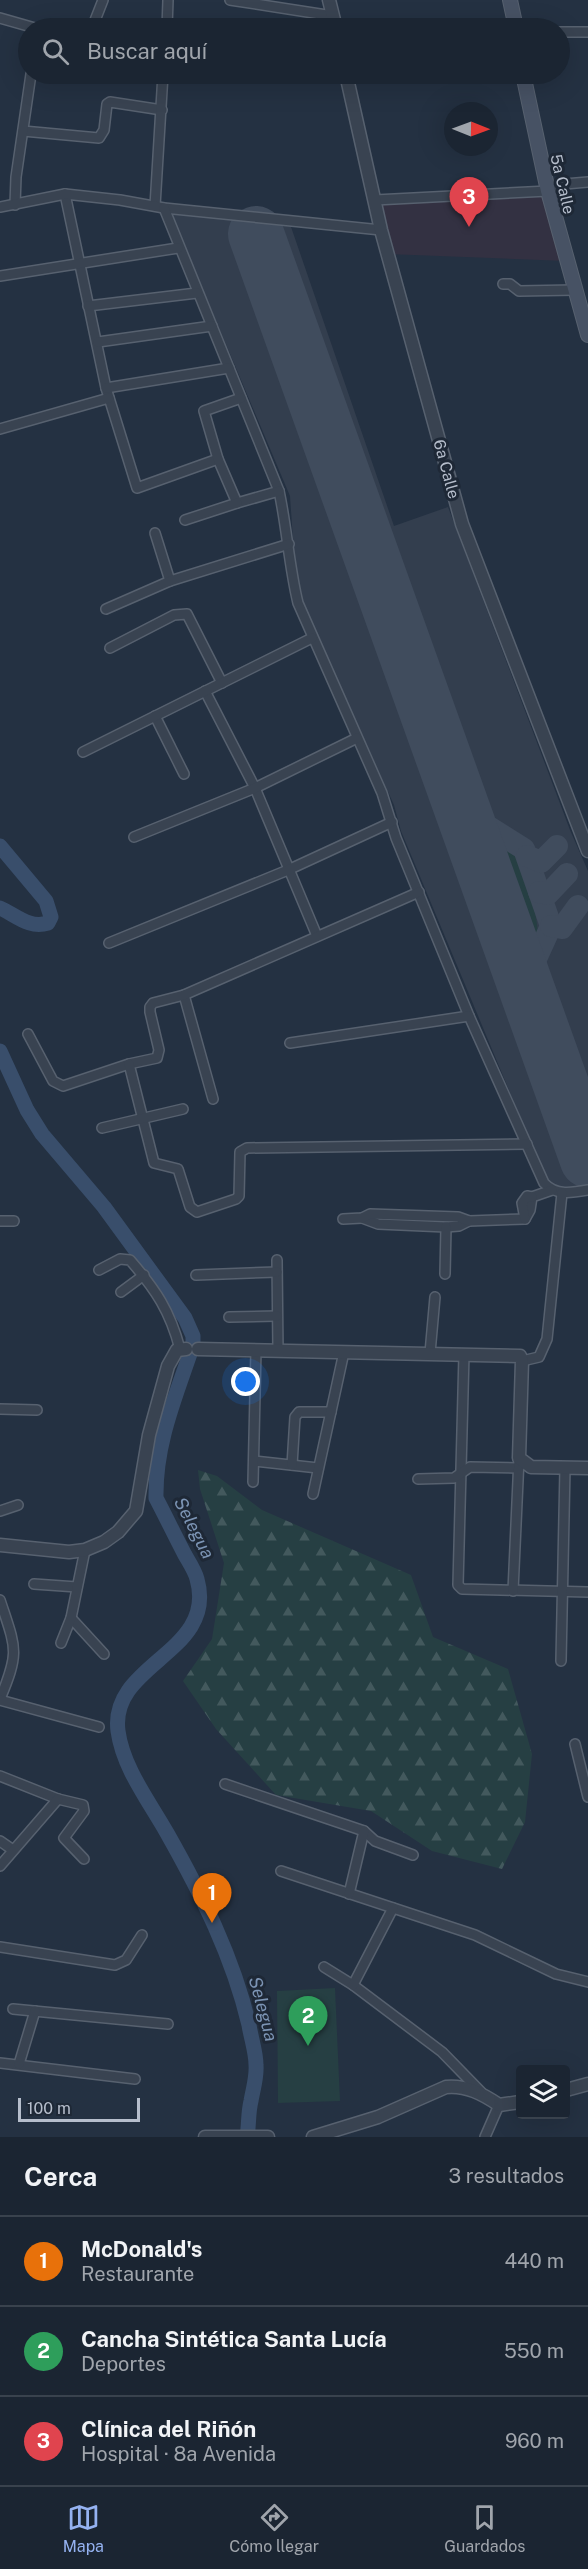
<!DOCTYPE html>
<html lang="es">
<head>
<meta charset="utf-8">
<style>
  :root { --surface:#1b2532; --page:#242d3a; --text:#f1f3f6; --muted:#a0a5ac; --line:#39424d; --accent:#95b2f1 }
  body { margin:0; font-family:"Public Sans",sans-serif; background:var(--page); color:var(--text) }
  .controls { position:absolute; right:18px; bottom:18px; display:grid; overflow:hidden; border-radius:6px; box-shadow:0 6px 24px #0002 }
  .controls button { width:54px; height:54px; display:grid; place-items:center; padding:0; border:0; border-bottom:2px solid var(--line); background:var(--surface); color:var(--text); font:30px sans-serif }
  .compass { position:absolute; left:444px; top:102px; width:54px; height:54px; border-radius:50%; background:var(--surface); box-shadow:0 6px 24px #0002; rotate:91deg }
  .scale { position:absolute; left:18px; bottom:15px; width:122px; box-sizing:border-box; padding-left:6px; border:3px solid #b6becc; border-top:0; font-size:16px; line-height:21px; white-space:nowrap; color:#b6becc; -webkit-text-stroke:4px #1e2836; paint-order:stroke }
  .you { position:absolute; left:246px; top:1382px; width:21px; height:21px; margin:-15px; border:4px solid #fff; border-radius:50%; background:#1a73e8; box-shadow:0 0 0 9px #1a73e833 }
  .badge { display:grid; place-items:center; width:39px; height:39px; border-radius:50%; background:var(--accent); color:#fff; font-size:20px; font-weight:700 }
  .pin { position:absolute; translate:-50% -50px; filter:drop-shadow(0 2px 3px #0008) }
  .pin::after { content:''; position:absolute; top:32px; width:21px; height:18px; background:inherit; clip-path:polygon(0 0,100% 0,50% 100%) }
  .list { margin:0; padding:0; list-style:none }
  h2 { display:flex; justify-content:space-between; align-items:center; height:78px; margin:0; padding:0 24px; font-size:26px }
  h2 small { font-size:20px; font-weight:400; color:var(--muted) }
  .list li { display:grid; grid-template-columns:39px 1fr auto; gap:18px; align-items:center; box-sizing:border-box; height:90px; padding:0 24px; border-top:2px solid var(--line) }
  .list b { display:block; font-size:22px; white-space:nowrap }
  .list p { margin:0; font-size:20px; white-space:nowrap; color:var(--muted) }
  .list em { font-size:20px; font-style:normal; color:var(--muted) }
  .icon { flex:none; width:33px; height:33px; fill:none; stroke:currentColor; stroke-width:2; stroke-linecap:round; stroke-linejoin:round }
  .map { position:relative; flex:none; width:588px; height:2137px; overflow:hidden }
  .search { position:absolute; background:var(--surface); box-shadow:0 6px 24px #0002; left:18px; right:18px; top:18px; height:66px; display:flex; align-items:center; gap:15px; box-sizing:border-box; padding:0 21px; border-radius:33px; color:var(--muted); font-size:22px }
  .sheet { height:348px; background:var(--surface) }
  nav { display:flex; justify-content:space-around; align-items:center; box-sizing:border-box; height:84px; border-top:2px solid var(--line); background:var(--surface); font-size:16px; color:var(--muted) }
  nav a { display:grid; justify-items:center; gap:3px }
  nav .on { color:var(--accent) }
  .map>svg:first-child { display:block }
</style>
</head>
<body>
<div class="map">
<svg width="588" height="2137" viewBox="0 0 588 2137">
  <defs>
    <pattern id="forest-firs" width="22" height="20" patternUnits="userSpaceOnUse" patternTransform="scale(1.5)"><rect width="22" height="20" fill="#263f43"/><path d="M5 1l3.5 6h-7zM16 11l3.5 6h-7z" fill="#43595d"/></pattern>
  </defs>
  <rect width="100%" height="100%" fill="#243142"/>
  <polygon fill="#333142" points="548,191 566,261 388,254 375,200"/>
  <polygon fill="#333e4e" points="171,214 290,224 394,526 448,507 570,830 588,871 588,1186 561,1190 549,1186 401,831 394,805 303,605 294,554 290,496"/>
  <g fill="#263f43">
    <path d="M490 838C499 838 509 843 514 851 523 863 541 923 537 937 535 943 530 948 526 952L523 951 485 840Z"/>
    <polygon points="335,1988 340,2101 278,2103 277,1991"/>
  </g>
  <polygon fill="url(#forest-firs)" points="198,1470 217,1476 262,1510 411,1575 433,1637 508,1669 532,1754 525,1822 502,1869 432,1851 371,1811 276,1795 216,1729 183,1681 212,1639 224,1563 200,1489"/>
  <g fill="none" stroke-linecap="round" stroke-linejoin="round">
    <g stroke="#394e6b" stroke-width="15">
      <path d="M0 846 46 901 51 917 48 923C29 929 16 915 0 908"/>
      <path d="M0 1051 27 1110 42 1134 104 1207 185 1318 193 1336V1345C176 1396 155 1443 156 1498 166 1517 175 1536 185 1555 189 1562 195 1571 197 1579 218 1653 109 1663 118 1731 123 1768 149 1801 167 1833 201 1893 233 1957 249 2025 251 2038 256 2052 256 2065 257 2077 253 2089 251 2101 248 2113 249 2125 247 2137"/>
    </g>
    <g stroke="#404c5d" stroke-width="22">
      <polyline points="462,810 524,849 551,926 525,983"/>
      <polyline points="527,856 541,862 557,846"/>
      <polyline points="539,892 548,894 567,874"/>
      <polyline points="551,926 562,928 578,906"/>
    </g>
    <polyline stroke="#404c5d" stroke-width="56" points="256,234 588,1160"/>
    <defs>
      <g id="minor">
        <polyline points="230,0 333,16"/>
        <polyline points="0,18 35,28"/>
        <polyline points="92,28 103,0"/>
        <polyline points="167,28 168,0"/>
        <polyline points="560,32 588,32"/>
        <polyline points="23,131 99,138 104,130 107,104 110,102 162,110"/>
        <polyline points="65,194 106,388 137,488 218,459"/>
        <polyline points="375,200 548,191 565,184 588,182"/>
        <polyline points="15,205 16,177 31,74"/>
        <polyline points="155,206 163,74"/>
        <polyline points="0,207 65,194 120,200 164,208 381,230"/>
        <path d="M164 208 279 491C287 528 289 566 298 603L382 793 396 838 469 1016 544 1183C556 1196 572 1193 588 1190"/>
        <polyline points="0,276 178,248"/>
        <polyline points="503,284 510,284 519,291 574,290"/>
        <polyline points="88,306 197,293"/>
        <polyline points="98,342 212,326"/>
        <polyline points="106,388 229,368"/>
        <polyline points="241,398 204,411 218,459 237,503 279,491"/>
        <polyline points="0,429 109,398"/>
        <polyline points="185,520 237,503"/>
        <polyline points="155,533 170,581"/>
        <polyline points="106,609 170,581 289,544"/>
        <polyline points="110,648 174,615 187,614 222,683"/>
        <polyline points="205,691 255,788 317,936"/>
        <polyline points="155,716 184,774"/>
        <polyline points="83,752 312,638"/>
        <polyline points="134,837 255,788 357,738"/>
        <polyline points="109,943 288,870 392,822"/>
        <polyline points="184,995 213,1099"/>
        <polyline points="28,1034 53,1081 63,1086 129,1064 157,1058 159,1050 150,1012 150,1007 153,1003 184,995 419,892"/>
        <polyline points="290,1043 469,1016"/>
        <polyline points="129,1064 154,1163 178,1169 190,1207 197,1212 236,1199 239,1196 240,1152 247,1148 527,1144"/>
        <polyline points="102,1128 183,1109"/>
        <polyline points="362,1218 378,1224 446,1227 459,1226 469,1221"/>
        <polyline points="343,1219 362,1218 370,1214 458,1217 469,1221 525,1219 530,1210 532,1197 552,1190"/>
        <polyline points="525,1219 522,1203 527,1196 532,1197"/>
        <polyline points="0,1221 14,1221"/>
        <polyline points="277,1260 278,1351"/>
        <path d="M99 1270 120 1259 130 1260C156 1290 170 1311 180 1349"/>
        <polyline points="445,1274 446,1227"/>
        <polyline points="196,1275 277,1272"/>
        <polyline points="121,1292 144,1275"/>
        <polyline points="229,1317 277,1316"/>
        <polyline points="430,1353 435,1297"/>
        <polyline points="464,1354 458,1585 462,1589 588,1592"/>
        <polyline points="522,1361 539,1357 547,1339 562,1193"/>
        <polyline points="0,1409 37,1410"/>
        <polyline points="254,1461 318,1468"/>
        <polyline points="292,1465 295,1417 299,1412 331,1412"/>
        <polyline points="418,1479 454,1478 470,1467 519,1468"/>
        <polyline points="253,1482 256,1350"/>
        <polyline points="313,1494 344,1352"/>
        <polyline points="0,1511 18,1505"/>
        <polyline points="34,1584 77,1587"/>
        <polyline points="513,1591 519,1458"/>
        <path d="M0 1600C16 1649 20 1651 0 1699"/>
        <polyline points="71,1618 104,1654"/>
        <polyline points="61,1643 71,1618 85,1550"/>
        <polyline points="561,1661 565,1468"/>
        <polyline points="0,1700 99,1727"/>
        <polyline points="575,1744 588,1797"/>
        <polyline points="0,1776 58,1799 83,1805 84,1811 64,1838 84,1859"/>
        <polyline points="225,1784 364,1831 375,1841 413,1855"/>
        <polyline points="0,1841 13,1850"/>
        <polyline points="0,1866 58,1799"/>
        <polyline points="281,1871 475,1935 556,1974 588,1982"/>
        <polyline points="349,1894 364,1831"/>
        <polyline points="0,1947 115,1965 126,1960 142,1935"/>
        <polyline points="324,1967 353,1985 442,2052 481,2092"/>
        <polyline points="353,1985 393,1908"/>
        <polyline points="13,2009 168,2024"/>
        <polyline points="0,2063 135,2079"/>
        <polyline points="19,2064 35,2011"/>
        <polyline points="485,2137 499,2105"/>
      </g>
      <g id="tertiary">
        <polyline points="329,0 336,28"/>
        <polyline points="346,74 381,230 462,524 588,851"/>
        <polyline points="198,1349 520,1356 522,1361 519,1458 531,1467 588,1468"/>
        <polyline points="0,1545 69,1552 85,1550 104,1542 118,1532 136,1511 149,1435 168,1366 177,1350 186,1349"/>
        <polyline points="566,2090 588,2084"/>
        <polyline points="205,2137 268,2137"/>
        <path d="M313 2137 378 2117 446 2087C466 2085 483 2094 499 2105L520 2102"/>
      </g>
      <g id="secondary">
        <polyline points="510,0 516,28"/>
        <polyline points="523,74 548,191 588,335"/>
      </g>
    </defs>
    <use href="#minor" stroke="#57616f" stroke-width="12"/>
    <use href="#tertiary" stroke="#57616f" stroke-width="15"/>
    <use href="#secondary" stroke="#57616f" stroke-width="16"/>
    <use href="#minor" stroke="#394351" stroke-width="9"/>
    <use href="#tertiary" stroke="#394351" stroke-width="12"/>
    <use href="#secondary" stroke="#475264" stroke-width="14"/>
  </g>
  <g text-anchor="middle" stroke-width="6" stroke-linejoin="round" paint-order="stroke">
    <g font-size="16" fill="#b6becc" stroke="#1e2836">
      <text transform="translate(563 184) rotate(77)" y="6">5a Calle</text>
      <text transform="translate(447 469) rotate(75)" y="6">6a Calle</text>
    </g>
    <g font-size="18" font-style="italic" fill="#7c94b4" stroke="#1e2836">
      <text transform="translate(194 1528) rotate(63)" y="6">Selegua</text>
      <text transform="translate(263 2009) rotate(75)" y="6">Selegua</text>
    </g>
  </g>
</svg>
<div class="controls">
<button><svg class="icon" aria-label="layers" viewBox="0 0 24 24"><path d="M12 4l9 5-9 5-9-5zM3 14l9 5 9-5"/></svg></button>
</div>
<svg class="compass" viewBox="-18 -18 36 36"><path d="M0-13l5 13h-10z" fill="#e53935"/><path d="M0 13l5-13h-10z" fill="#a0a5ac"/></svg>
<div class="scale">100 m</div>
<div class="you"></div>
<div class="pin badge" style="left:212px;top:1923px;background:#e8710a">1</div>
<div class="pin badge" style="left:308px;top:2046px;background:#2e9e5b">2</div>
<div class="pin badge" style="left:469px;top:227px;background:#e0444e">3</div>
<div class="search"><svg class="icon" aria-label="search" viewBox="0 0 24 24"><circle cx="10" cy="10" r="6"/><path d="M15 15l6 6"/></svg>Buscar aquí</div>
</div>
<section class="sheet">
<h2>Cerca<small>3 resultados</small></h2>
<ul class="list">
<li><span class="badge" style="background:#e8710a">1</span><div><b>McDonald's</b><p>Restaurante</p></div><em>440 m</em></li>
<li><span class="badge" style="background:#2e9e5b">2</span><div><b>Cancha Sintética Santa Lucía</b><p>Deportes</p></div><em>550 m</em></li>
<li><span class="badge" style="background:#e0444e">3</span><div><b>Clínica del Riñón</b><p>Hospital · 8a Avenida</p></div><em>960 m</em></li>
</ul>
</section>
<nav>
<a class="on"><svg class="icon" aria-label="map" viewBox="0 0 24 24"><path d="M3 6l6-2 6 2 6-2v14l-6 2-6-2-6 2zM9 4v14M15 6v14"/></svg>Mapa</a>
<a><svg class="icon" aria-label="directions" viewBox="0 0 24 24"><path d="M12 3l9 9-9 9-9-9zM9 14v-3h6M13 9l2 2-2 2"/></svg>Cómo llegar</a>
<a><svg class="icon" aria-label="saved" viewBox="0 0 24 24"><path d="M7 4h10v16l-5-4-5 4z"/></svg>Guardados</a>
</nav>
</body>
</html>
